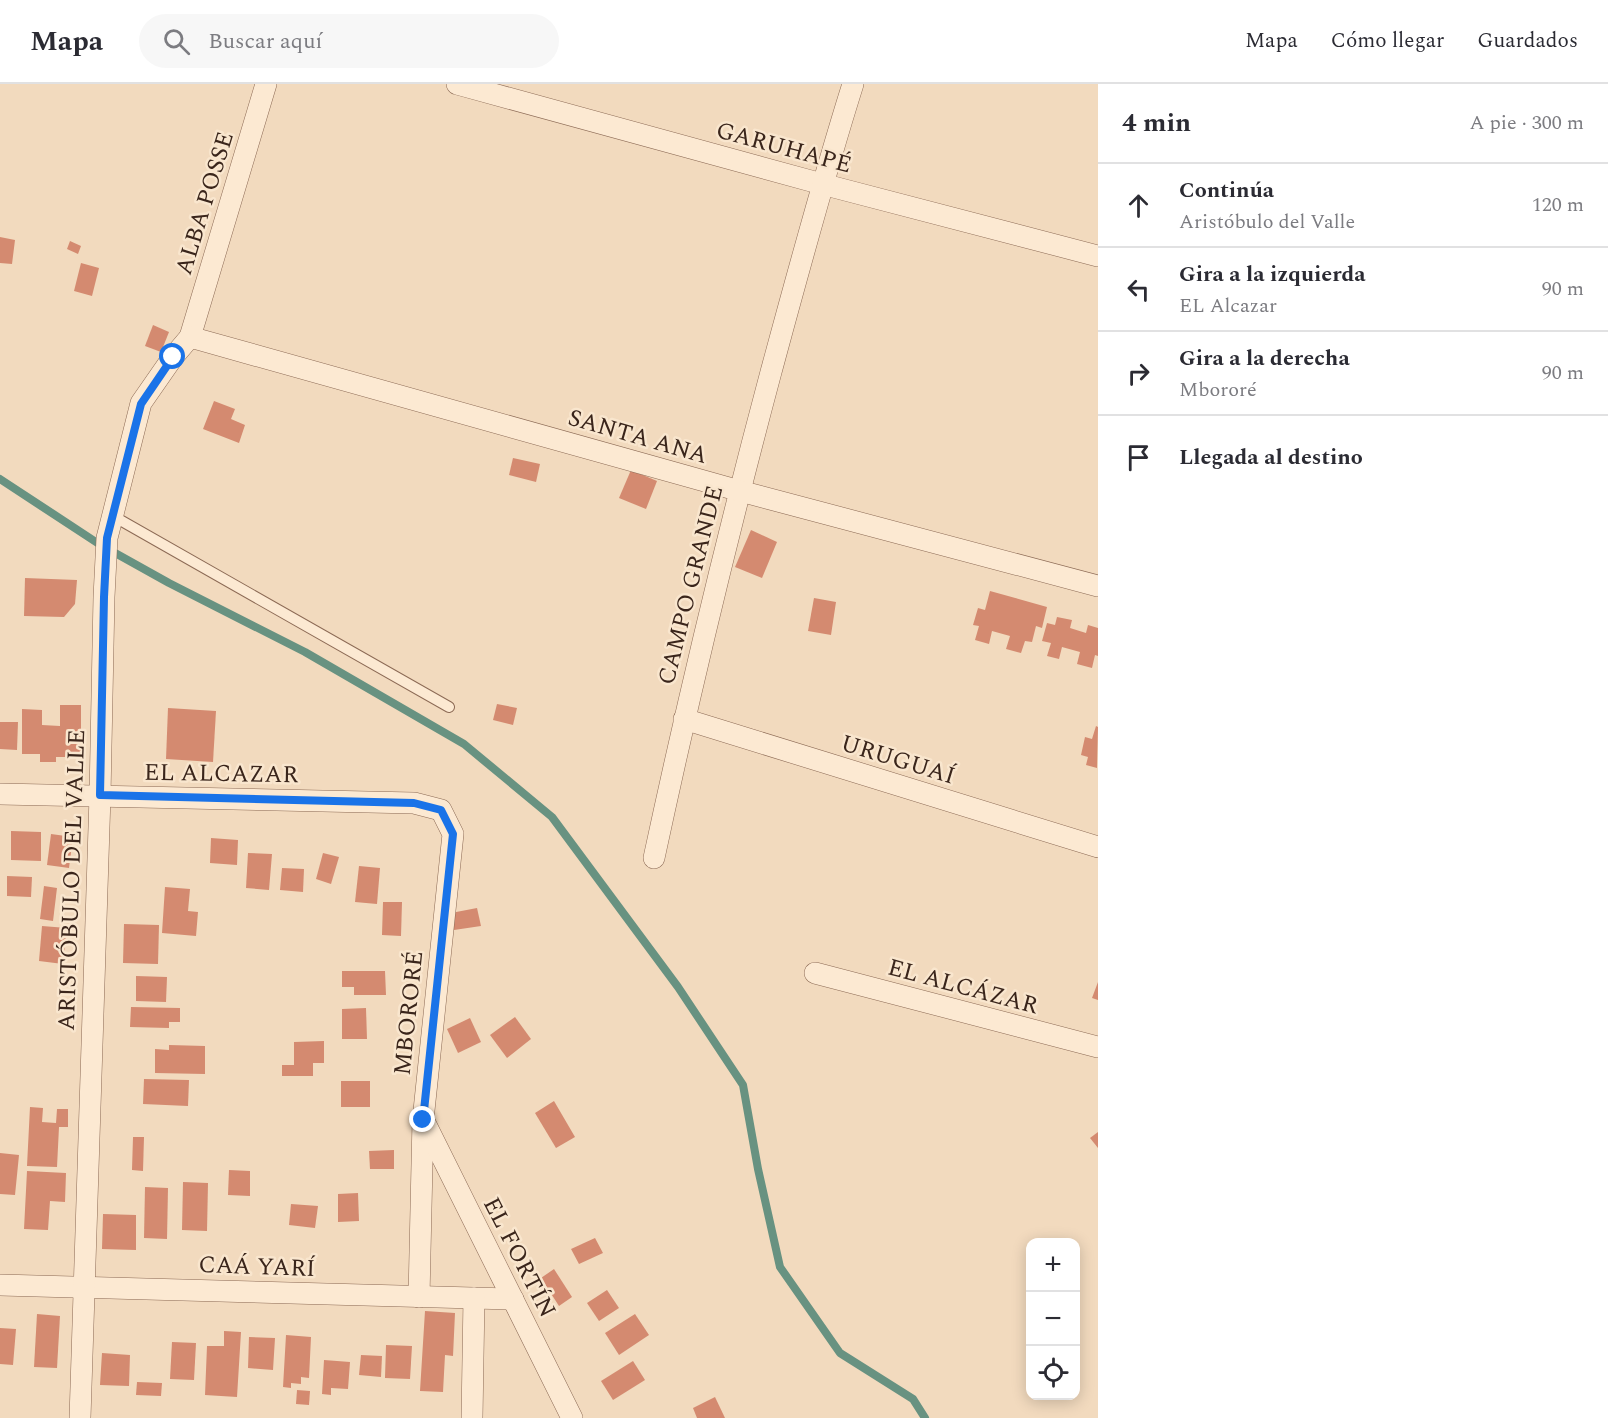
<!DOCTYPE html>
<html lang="es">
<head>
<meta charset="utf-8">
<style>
  :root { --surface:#fff; --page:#f7f7f7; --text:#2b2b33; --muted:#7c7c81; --line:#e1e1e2 }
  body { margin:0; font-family:Spectral,serif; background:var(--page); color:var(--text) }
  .controls { position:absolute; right:18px; bottom:18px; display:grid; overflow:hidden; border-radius:12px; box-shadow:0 3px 15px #0003 }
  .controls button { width:54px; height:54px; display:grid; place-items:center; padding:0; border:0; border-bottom:2px solid var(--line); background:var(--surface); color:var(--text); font:30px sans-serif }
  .stop { position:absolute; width:18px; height:18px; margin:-14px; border:4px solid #1a73e8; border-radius:50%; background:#fff }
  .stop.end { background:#1a73e8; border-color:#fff; box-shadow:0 2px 6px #0008 }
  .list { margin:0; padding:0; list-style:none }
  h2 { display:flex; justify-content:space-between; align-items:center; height:78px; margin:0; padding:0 24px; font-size:26px }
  h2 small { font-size:20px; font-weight:400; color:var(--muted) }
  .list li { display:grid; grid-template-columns:39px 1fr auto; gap:18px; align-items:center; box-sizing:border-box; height:84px; padding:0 24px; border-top:2px solid var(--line) }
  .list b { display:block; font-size:22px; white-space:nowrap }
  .list p { margin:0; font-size:20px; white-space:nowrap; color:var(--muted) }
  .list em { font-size:20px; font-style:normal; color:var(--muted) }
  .icon { flex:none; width:33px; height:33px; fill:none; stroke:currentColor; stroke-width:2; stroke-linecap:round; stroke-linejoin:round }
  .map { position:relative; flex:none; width:1098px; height:1334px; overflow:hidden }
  header { display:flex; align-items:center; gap:36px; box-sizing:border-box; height:84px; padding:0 30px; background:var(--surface); border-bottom:2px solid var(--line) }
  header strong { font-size:28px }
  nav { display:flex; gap:33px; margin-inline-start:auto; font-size:21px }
  .search { width:420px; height:54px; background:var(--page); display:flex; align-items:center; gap:15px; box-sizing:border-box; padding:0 21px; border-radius:33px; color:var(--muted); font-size:22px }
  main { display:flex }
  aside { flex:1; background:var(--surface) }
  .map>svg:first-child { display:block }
</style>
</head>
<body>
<header>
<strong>Mapa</strong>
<div class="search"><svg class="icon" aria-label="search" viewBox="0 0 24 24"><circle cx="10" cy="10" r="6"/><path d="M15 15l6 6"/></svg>Buscar aquí</div>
<nav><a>Mapa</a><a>Cómo llegar</a><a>Guardados</a></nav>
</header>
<main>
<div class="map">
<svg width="1098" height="1334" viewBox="0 0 1098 1334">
  <rect width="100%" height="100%" fill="#f2dabe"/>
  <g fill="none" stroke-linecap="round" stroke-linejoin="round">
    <polyline stroke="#689281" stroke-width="8" points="0,395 99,460 169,499 305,568 464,660 552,733 678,903 743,1001 758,1085 780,1183 840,1269 913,1315 925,1334"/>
  </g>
  <g fill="#d48a70">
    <polygon points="0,153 15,156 12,180 0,179"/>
    <polygon points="70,157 81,162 78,170 67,165"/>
    <polygon points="81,179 99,184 92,212 74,207"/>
    <polygon points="153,241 169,248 161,268 145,262"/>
    <polygon points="214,317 235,325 231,335 245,341 239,359 203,345"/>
    <polygon points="513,374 540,380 536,398 509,391"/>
    <polygon points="631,386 657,397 646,425 619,414"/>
    <polygon points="751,446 777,458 762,494 735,483"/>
    <polygon points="25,494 77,496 75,520 64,533 24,532"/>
    <polygon points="990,507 1047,523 1042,544 1036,542 1032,558 1025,557 1021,569 1006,565 1010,552 992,547 989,560 975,556 979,542 973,541 978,524 985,526"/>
    <polygon points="814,514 836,518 831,551 808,547"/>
    <polygon points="1057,533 1072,536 1070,544 1086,549 1088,541 1098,544 1098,572 1095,571 1092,584 1077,580 1080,568 1062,563 1059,575 1047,572 1051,559 1042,557 1047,539 1055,541"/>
    <polygon points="497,620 517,624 513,641 493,636"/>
    <polygon points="60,621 81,621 81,673 56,673 56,678 40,678 40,670 22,670 22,625 42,626 42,641 60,642"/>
    <polygon points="168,624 216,627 213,678 166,675"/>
    <polygon points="0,638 18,638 17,666 0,665"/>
    <polygon points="1096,642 1098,643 1097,684 1086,681 1088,673 1081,671 1085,653 1092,655"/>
    <polygon points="11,747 41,748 41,777 11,776"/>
    <polygon points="51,750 73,753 69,784 47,781"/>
    <polygon points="211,754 238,756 237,781 210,779"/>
    <polygon points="248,769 272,770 269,806 246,804"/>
    <polygon points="323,769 339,773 331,800 316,795"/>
    <polygon points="359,782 380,784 377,820 355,818"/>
    <polygon points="282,784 304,785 303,808 280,806"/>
    <polygon points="7,792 32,793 31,813 7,812"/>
    <polygon points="44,802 57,804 53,837 40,835"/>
    <polygon points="165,803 190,805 188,827 198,828 196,852 162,849"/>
    <polygon points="383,818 402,818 401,852 382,851"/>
    <polygon points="477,824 481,842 454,846 451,829"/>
    <polygon points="124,840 159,841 158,880 123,879"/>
    <polygon points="42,842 67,844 63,880 39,877"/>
    <polygon points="342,887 385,887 386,911 354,911 354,903 342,903"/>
    <polygon points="136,892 167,893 166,918 136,917"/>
    <polygon points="1098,898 1098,916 1092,914"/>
    <polygon points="131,923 180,924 180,938 169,938 169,944 130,943"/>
    <polygon points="366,924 367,955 342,955 342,925"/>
    <polygon points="515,933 531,955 507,974 490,951"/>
    <polygon points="470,934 481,958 458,969 447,945"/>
    <polygon points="324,957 324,979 313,979 313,992 282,992 282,981 294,981 294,958"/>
    <polygon points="169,961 205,962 205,990 155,989 155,965 169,966"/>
    <polygon points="144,995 189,996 188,1022 143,1020"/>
    <rect x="341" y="997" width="29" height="26"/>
    <polygon points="554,1017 575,1053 556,1064 535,1029"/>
    <polygon points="30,1023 43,1024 42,1038 56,1039 57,1025 68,1025 68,1043 59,1043 57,1083 27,1082"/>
    <polygon points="1098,1048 1098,1064 1090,1054"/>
    <polygon points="133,1053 144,1053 143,1087 132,1086"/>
    <polygon points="394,1066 394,1085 370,1085 369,1067"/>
    <polygon points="0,1069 19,1071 15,1111 0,1110"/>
    <polygon points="229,1086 250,1087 250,1112 228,1111"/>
    <polygon points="27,1087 66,1089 65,1118 50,1117 48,1146 24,1145"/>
    <polygon points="183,1098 208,1099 207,1147 182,1146"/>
    <polygon points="145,1103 168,1104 167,1155 144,1154"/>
    <polygon points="358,1109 359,1137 338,1138 338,1110"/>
    <polygon points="291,1120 318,1122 315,1144 289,1141"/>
    <polygon points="103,1130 136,1131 136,1166 102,1165"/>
    <polygon points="595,1154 603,1169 579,1180 571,1165"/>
    <polygon points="554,1185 572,1213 559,1222 541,1194"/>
    <polygon points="607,1206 619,1224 599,1237 587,1219"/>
    <polygon points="425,1227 455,1229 453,1272 445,1271 443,1308 420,1307"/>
    <polygon points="37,1230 60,1232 57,1284 34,1283"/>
    <polygon points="635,1230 649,1251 619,1271 605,1249"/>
    <polygon points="0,1244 16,1245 13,1281 0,1280"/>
    <polygon points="224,1247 241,1248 237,1313 205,1311 207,1262 224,1262"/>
    <polygon points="286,1251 311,1253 309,1294 301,1293 301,1300 291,1299 291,1304 283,1303"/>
    <polygon points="249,1253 275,1254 273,1286 248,1284"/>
    <polygon points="172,1258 196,1259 194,1296 170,1295"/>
    <polygon points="386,1261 412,1262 410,1295 385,1294"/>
    <polygon points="102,1269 130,1271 129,1302 100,1301"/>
    <polygon points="361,1271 382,1272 381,1293 359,1291"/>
    <polygon points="324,1276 350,1278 348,1305 331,1304 331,1311 322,1310"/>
    <polygon points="633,1277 645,1296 613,1316 601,1297"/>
    <polygon points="137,1298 162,1299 161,1312 136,1311"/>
    <polygon points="297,1306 310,1307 309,1321 296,1320"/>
    <polygon points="715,1313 725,1334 697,1334 693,1324"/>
  </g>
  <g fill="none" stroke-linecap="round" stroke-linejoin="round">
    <defs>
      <polyline id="lane" points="113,432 449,623"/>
      <g id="street">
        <polyline points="457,0 822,100 1098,172"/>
        <polyline points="190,253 266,0"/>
        <polyline points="684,635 1098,763"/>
        <polyline points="0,710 414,719 441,726 453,750 423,1036 419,1213"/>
        <path d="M654 774C689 611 728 449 771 288 797 192 823 95 853 0"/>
        <polyline points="815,889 1098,963"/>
        <polyline points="425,1039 572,1334"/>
        <polyline points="0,1201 513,1215"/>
        <polyline points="80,1334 100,712 104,513 107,454 141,319 173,273 190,253 740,407 1098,502"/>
        <polyline points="472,1334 474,1214"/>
      </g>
    </defs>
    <use href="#lane" stroke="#8c6a55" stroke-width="12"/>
    <use href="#street" stroke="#8c6a55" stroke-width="22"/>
    <use href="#lane" stroke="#fce9d2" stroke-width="10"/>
    <use href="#street" stroke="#fce9d2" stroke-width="21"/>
  </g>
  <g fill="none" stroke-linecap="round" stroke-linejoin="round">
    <polyline stroke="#1a73e8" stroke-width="8" points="173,273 141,320 107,454 104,513 100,711 414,719 441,726 453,750 423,1036"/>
  </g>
  <g text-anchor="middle" stroke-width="5" stroke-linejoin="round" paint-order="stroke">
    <g font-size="24" fill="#3a251b" stroke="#f9e6ce">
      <text transform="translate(784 63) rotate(15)" y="8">GARUHAPÉ</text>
      <text transform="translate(204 119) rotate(-73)" y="8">ALBA POSSE</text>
      <text transform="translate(638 352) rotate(16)" y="8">SANTA ANA</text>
      <text transform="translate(690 501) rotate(-76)" y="8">CAMPO GRANDE</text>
      <text transform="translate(898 675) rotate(17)" y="8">URUGUAÍ</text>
      <text transform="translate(221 689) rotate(1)" y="8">EL ALCAZAR</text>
      <text transform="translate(71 796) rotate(-88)" y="8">ARISTÓBULO DEL VALLE</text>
      <text transform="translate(963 902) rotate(15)" y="8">EL ALCÁZAR</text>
      <text transform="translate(408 929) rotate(-84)" y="8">MBORORÉ</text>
      <text transform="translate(520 1173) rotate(63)" y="8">EL FORTÍN</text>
      <text transform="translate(257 1182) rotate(2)" y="8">CAÁ YARÍ</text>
    </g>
  </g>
</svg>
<div class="controls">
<button>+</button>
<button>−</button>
<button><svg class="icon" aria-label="locate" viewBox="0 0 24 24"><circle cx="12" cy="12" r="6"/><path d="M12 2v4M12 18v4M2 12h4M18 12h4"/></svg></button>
</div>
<div class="stop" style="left:173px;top:273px"></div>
<div class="stop end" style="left:423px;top:1036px"></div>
</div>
<aside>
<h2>4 min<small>A pie · 300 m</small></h2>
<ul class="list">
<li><svg class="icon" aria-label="ahead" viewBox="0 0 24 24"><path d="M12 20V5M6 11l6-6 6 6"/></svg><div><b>Continúa</b><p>Aristóbulo del Valle</p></div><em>120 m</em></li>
<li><svg class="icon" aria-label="left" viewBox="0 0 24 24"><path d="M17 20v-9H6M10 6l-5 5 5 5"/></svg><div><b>Gira a la izquierda</b><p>EL Alcazar</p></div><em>90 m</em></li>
<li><svg class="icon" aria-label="right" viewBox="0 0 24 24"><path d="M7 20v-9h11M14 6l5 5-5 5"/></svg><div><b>Gira a la derecha</b><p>Mbororé</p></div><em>90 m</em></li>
<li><svg class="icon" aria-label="arrive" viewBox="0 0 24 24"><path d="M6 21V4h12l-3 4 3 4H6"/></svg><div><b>Llegada al destino</b></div></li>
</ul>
</aside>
</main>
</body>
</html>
